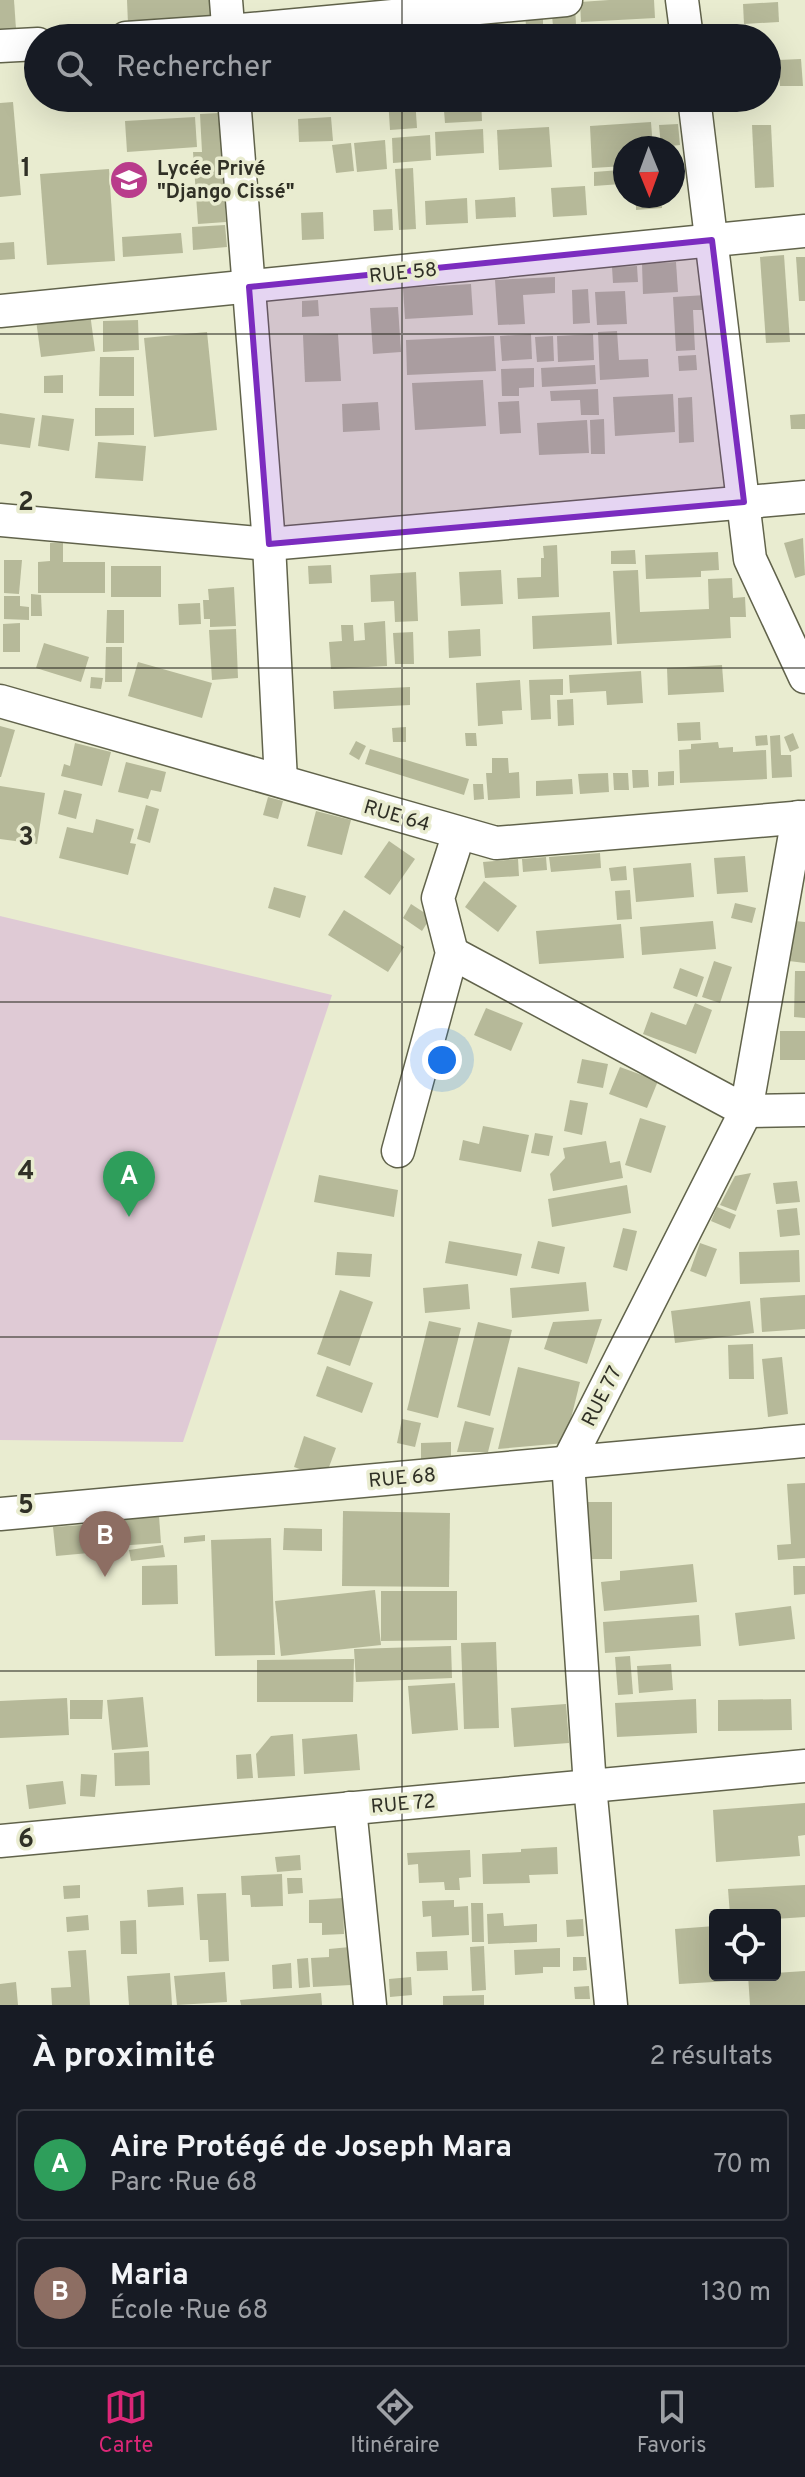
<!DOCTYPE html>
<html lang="fr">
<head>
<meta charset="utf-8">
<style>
  :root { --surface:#171b24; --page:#242831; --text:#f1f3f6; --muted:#9ea1a6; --line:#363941; --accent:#db2777 }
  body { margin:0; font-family:Overpass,sans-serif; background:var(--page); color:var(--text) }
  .controls { position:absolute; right:24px; bottom:24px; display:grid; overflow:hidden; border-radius:8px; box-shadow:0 8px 32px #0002 }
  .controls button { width:72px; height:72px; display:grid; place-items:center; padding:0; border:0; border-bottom:2px solid var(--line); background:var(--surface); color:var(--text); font:40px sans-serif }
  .compass { position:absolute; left:613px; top:136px; width:72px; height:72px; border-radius:50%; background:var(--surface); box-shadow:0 8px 32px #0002; rotate:179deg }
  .you { position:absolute; left:442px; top:1060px; width:28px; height:28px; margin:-20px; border:6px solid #fff; border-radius:50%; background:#1a73e8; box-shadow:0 0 0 12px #1a73e833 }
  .badge { display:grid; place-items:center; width:52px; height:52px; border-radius:50%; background:var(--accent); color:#fff; font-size:26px; font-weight:700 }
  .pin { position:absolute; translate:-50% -66px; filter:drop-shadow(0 2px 4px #0008) }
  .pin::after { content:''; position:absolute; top:42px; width:28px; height:24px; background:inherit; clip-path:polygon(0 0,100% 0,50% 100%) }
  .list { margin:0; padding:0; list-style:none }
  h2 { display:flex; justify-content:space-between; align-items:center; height:104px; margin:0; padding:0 32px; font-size:34px }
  h2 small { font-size:26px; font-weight:400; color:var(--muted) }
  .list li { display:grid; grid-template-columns:52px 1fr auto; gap:24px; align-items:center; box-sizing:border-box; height:112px; margin:0 16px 16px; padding:0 16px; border:2px solid var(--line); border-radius:8px }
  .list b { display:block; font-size:30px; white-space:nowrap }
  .list p { margin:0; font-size:26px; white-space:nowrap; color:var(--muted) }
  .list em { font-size:26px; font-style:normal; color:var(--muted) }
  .icon { flex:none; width:44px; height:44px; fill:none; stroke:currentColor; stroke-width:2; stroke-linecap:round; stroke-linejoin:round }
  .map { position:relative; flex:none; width:805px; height:2005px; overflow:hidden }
  .search { position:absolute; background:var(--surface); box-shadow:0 8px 32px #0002; left:24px; right:24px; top:24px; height:88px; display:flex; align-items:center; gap:20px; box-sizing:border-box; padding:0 28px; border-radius:44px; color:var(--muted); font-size:30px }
  .sheet { height:360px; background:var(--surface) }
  nav { display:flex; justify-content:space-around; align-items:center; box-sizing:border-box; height:112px; border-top:2px solid var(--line); background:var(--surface); font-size:22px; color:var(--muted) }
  nav a { display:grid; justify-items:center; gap:4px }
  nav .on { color:var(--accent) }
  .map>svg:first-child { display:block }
</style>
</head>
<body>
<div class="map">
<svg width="805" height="2005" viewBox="0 0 805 2005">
  <rect width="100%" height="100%" fill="#e9ecd0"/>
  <polygon fill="#dfcad5" points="0,916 332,995 183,1442 0,1440"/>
  <g fill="#b6b999">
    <polygon points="0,0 14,0 16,29 0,30"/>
    <polygon points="127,0 211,0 211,21 128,24"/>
    <polygon points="609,0 654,0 655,18 581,22 580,2"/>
    <polygon points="778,2 779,22 744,24 743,4"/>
    <polygon points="575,4 576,25 553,26 551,5"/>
    <polygon points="543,9 543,26 526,27 525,11"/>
    <polygon points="669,26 670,38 653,38 652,27"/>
    <polygon points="645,27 646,38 585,38 584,30"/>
    <polygon points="570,33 570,38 541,38 541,35"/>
    <polygon points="801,59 803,86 780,86 778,60"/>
    <polygon points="388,98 415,98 417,128 390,130"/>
    <polygon points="443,98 481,98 482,121 445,123"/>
    <polygon points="489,98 572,98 572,106 490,111"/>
    <polygon points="583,98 649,98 650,103 584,107"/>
    <polygon points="659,98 674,98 675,105 660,106"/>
    <polygon points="13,102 21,195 0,197 0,103"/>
    <polygon points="219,113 226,222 198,224 193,152 202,152 200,114"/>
    <polygon points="195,117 197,147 127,152 125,121"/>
    <polygon points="331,117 333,141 299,142 298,119"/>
    <polygon points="651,122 653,148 625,148 625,166 592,168 590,126"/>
    <polygon points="678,124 680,145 661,147 659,125"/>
    <polygon points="752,125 771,125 774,187 755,188"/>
    <polygon points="549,127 552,167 499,170 497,130"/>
    <polygon points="483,129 484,153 436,156 435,132"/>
    <polygon points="430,135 431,160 393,163 392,138"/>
    <polygon points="385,140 387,169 357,172 354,143"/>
    <polygon points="351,143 354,171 336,173 332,145"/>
    <polygon points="413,168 416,229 399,230 395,169"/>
    <polygon points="109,169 115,261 47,265 40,174"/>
    <polygon points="620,170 621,184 594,186 594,172"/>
    <polygon points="585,186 587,215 553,217 551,188"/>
    <polygon points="636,196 661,196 662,208 636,210"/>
    <polygon points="515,197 516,217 476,219 475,200"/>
    <polygon points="467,198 468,223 426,225 425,201"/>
    <polygon points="392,209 393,230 374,231 373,210"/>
    <polygon points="323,212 324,239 302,240 301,213"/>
    <polygon points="225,225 227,247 193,250 192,227"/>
    <polygon points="181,233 183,253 123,257 122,237"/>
    <polygon points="14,242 15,259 0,260 0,243"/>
    <polygon points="784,255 790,342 766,343 760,257"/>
    <polygon points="796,257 805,257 805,301 799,301"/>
    <polygon points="676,262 678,292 643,294 642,264"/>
    <polygon points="637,266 638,282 613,283 612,267"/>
    <polygon points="555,277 555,293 523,295 525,324 498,325 495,280"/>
    <polygon points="471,284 473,315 405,319 403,288"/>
    <polygon points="588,289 590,323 573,324 572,290"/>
    <polygon points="625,291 627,324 597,325 595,292"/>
    <polygon points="706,295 707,310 693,310 695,350 676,351 673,297"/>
    <polygon points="318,300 319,316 302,317 302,301"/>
    <polygon points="398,307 401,352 373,354 370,308"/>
    <polygon points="90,313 95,351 41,357 36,320"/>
    <polygon points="138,320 139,350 103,352 103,321"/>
    <polygon points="617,331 619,360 648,359 649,377 600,380 598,332"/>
    <polygon points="207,332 217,430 154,437 144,338"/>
    <polygon points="338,334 341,381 305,382 303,335"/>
    <polygon points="531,334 532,359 502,361 500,336"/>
    <polygon points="593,334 594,360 558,362 557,336"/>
    <polygon points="494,336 496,371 407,375 406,340"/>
    <polygon points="553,336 554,361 537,362 535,337"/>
    <polygon points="696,355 697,370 679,371 678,356"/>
    <polygon points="100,357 134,357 134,396 99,396"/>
    <polygon points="595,365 596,384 542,387 541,368"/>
    <polygon points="534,368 534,387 519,388 519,396 502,396 501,369"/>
    <polygon points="63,375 63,393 44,393 44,376"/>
    <polygon points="483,380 486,426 415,430 412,383"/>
    <polygon points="598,389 599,415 581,415 580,400 551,401 550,391"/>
    <polygon points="673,394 675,432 615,436 613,397"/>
    <polygon points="692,397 694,442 679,443 678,398"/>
    <polygon points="519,401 521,433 500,434 498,402"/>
    <polygon points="378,402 380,430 343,432 342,404"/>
    <polygon points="95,408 134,408 134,435 95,436"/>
    <polygon points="0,413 35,418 30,448 0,444"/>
    <polygon points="805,414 805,429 791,429 790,415"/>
    <polygon points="42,415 74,419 69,451 38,446"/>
    <polygon points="604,419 605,454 591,454 590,420"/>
    <polygon points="587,420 589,453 539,455 537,423"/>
    <polygon points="98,442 146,446 143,481 95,478"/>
    <polygon points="803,538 805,575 795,578 784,543"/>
    <polygon points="50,543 63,543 63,562 105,562 105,593 38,593 38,562 50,561"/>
    <polygon points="557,545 559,597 518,599 517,578 541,577 541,558 544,558 543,546"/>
    <polygon points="635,550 636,564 611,564 611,551"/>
    <polygon points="718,552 719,570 701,571 701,577 646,579 645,555"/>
    <polygon points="4,560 22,560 19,594 4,593"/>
    <polygon points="331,565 332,583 309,584 308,566"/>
    <rect x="111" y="566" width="50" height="31"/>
    <polygon points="501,570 503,604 461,606 459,572"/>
    <polygon points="638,570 640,612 709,609 708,579 732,578 733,598 745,597 746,617 730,617 731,638 617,644 613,571"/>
    <polygon points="416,572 418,621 395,622 394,601 371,602 370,575"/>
    <polygon points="234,587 236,626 210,627 210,619 204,619 203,600 209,600 208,589"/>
    <polygon points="31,594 41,595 42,616 31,616"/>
    <polygon points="4,596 20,596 20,606 29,607 29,620 4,619"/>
    <polygon points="200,603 201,624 179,625 178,604"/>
    <polygon points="107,610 124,610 124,643 106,643"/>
    <polygon points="610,612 612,645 533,649 532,616"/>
    <polygon points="385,621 387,666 331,669 329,642 342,641 341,625 353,625 354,641 365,640 364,623"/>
    <polygon points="20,623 20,652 3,652 3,624"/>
    <polygon points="236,629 238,678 212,680 209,630"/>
    <polygon points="480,629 481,656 449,658 448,631"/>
    <polygon points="413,632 414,664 395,664 393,633"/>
    <polygon points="44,643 89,657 81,682 36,668"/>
    <polygon points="106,647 122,647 122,682 105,682"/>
    <polygon points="138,662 212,683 202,718 128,696"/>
    <polygon points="722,665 724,692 668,695 667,668"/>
    <polygon points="641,671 643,703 607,705 606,691 570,693 569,675"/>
    <polygon points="91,677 103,678 101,689 90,688"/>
    <polygon points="563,679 563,695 550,695 551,719 531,720 529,680"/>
    <polygon points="520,680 522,710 502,711 503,724 478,726 476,683"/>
    <polygon points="410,687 410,705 334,709 333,691"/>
    <polygon points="573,699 574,725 558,726 557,700"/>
    <polygon points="700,722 701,740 678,741 677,723"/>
    <polygon points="0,726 15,730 1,777 0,777"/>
    <polygon points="406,727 406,742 393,742 392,728"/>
    <polygon points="465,733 476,733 477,746 466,746"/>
    <polygon points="793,733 799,748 790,752 784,737"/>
    <polygon points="767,735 768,745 756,746 755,736"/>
    <polygon points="780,735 781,755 791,755 792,777 772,778 770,736"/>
    <polygon points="356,741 366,746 359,760 349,754"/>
    <polygon points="718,742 719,748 733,747 733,752 766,750 767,779 680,783 679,750 691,749 691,744"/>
    <polygon points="75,743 111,752 102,786 61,776 64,764 70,766"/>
    <polygon points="370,749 469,779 464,795 365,764"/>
    <polygon points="492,758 508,758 509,773 519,772 520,798 488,800 486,773 492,773"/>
    <polygon points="126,762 166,772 161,792 151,790 148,799 118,792"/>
    <polygon points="632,770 648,770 649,787 633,788"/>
    <polygon points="674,771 674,785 658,786 658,772"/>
    <polygon points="608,773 609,792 580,794 578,774"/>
    <polygon points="613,773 628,773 629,790 614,790"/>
    <polygon points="572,779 573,794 536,796 536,781"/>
    <polygon points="473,784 483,784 484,799 474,800"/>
    <polygon points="0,786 45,793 37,844 0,839"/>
    <polygon points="64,790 82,794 76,819 58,814"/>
    <polygon points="268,797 283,801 278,819 263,815"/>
    <polygon points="146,805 159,809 150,843 137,839"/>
    <polygon points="316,811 351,820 342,855 307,846"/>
    <polygon points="96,819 134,829 130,843 136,844 128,875 59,858 67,827 93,833"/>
    <polygon points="389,841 415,859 390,895 364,877"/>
    <polygon points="600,853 601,868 551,872 549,857"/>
    <polygon points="745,856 748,892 717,894 714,858"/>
    <polygon points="546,857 547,870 523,872 522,859"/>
    <polygon points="518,859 519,876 485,878 483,862"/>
    <polygon points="691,863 694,897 636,902 633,868"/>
    <polygon points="626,866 627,880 611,881 609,868"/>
    <polygon points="484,881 517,906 498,932 465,907"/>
    <polygon points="274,887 306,896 300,918 268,908"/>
    <polygon points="630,890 632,919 617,920 615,891"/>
    <polygon points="735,903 756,908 752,923 731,918"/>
    <polygon points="411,904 431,917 422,931 403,918"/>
    <polygon points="344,910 404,947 388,972 328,935"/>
    <polygon points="713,921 716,949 642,955 640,927"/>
    <polygon points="795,921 805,922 805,963 789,961"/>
    <polygon points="621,924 624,958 539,964 536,931"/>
    <polygon points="714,961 732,967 720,1003 702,997"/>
    <polygon points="680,968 704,977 697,997 673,988"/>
    <polygon points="795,971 805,971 805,1018 794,1017"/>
    <polygon points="695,1003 712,1010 696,1054 643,1034 651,1012 686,1025"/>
    <polygon points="486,1008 523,1023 511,1051 474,1035"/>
    <rect x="780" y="1031" width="25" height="29"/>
    <polygon points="582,1059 608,1064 603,1088 577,1083"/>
    <polygon points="620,1067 658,1081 647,1108 609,1094"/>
    <polygon points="570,1100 588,1103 582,1135 564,1131"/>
    <polygon points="640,1118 666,1126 651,1173 625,1165"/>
    <polygon points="483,1126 529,1135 521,1172 459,1160 463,1140 479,1144"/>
    <polygon points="535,1133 553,1136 549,1156 531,1153"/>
    <polygon points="606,1141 610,1163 620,1161 623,1178 553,1191 550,1174 565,1158 563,1148"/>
    <polygon points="751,1173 736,1211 720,1205 735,1176"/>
    <polygon points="319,1175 398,1190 394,1217 314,1202"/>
    <polygon points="797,1181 800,1202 776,1204 773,1183"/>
    <polygon points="627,1185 631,1213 552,1227 548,1199"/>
    <polygon points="717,1207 736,1215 730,1229 711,1221"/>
    <polygon points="797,1208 800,1235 780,1237 777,1210"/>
    <polygon points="623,1228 637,1231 627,1271 613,1267"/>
    <polygon points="449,1241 522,1254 517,1276 445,1263"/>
    <polygon points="538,1241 565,1247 559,1274 531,1268"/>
    <polygon points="700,1243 717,1249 706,1277 690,1271"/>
    <polygon points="799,1250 800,1282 740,1284 739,1252"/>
    <polygon points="337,1252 372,1254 370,1277 335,1275"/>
    <polygon points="586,1282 589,1311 512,1318 510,1288"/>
    <polygon points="468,1284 470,1309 425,1313 423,1288"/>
    <polygon points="340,1290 373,1302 350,1366 317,1354"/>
    <polygon points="805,1295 805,1329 762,1332 760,1298"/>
    <polygon points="750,1301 754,1333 675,1343 671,1311"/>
    <polygon points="602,1319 587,1364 544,1349 553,1322"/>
    <polygon points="429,1321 461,1328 438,1418 407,1410"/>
    <polygon points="478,1322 512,1330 490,1416 457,1407"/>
    <polygon points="753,1344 754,1379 729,1379 728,1345"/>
    <polygon points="782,1357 788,1414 768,1417 762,1359"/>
    <polygon points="327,1366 373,1383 362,1413 316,1396"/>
    <polygon points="518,1367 580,1382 565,1443 498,1449"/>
    <polygon points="402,1419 421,1423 415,1447 397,1443"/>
    <polygon points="465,1421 494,1428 488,1452 457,1452"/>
    <polygon points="304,1436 336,1448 325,1478 294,1467"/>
    <polygon points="451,1442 451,1459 421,1459 421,1443"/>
    <polygon points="805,1483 805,1558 778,1560 777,1545 791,1544 787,1484"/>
    <polygon points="586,1502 612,1502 612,1559 585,1559"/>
    <polygon points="343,1511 450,1513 449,1587 342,1586"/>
    <polygon points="159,1516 161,1543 115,1546 113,1519"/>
    <polygon points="97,1524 100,1552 56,1556 53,1527"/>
    <polygon points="284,1528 322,1529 322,1551 283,1550"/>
    <polygon points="205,1535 205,1541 184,1543 184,1537"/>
    <polygon points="271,1538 275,1655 215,1656 211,1540"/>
    <polygon points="163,1545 165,1557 131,1561 129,1550"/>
    <polygon points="693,1564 697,1602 604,1611 601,1582 620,1580 620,1571"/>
    <polygon points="177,1565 178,1604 142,1605 142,1566"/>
    <polygon points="793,1566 805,1566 805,1594 794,1595"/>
    <polygon points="375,1590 381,1645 281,1656 275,1601"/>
    <polygon points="381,1591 457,1591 457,1640 381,1641"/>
    <polygon points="791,1606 795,1639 739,1646 735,1613"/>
    <polygon points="699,1615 701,1646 605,1653 603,1622"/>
    <polygon points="496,1642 499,1728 464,1729 461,1643"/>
    <polygon points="451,1646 452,1678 356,1682 354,1649"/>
    <polygon points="630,1656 633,1694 618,1695 615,1657"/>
    <polygon points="354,1659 353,1702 257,1702 257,1660"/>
    <polygon points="671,1664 673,1690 639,1693 637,1666"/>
    <polygon points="455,1683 458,1730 412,1734 408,1686"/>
    <polygon points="143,1697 148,1747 112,1750 107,1700"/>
    <polygon points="67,1698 69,1735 0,1738 0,1701"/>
    <polygon points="696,1699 697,1733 617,1737 615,1703"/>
    <polygon points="791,1699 792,1730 718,1731 718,1700"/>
    <polygon points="70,1700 103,1700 102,1719 70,1719"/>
    <polygon points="566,1704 569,1743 514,1747 511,1708"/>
    <polygon points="293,1734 295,1776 258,1778 256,1754 271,1736"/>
    <polygon points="357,1734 360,1770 304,1774 302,1739"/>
    <polygon points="149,1751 150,1785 115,1786 114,1753"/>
    <polygon points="251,1754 253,1778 237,1779 236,1755"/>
    <polygon points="81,1774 97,1775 95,1797 80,1796"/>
    <polygon points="63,1781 66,1804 29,1809 26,1785"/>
    <polygon points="805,1803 805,1835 798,1836 800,1856 716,1862 713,1810"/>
    <polygon points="557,1847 558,1874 529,1875 530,1883 483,1884 482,1854 521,1852 521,1849"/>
    <polygon points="470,1850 471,1877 459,1878 460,1890 445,1890 444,1882 419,1883 418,1864 408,1865 407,1853"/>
    <polygon points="300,1855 301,1870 277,1872 275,1857"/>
    <polygon points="282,1874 283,1906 251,1907 250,1895 242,1895 241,1876"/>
    <polygon points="287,1878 302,1878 303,1893 288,1894"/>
    <polygon points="80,1885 80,1898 64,1899 63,1886"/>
    <polygon points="805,1885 805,1917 775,1919 775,1915 730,1915 728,1889"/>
    <polygon points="183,1887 184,1905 148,1907 147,1890"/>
    <polygon points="226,1893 229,1961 209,1962 208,1940 200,1940 197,1894"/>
    <polygon points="343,1898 344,1934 322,1935 322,1923 309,1923 309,1900"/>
    <polygon points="454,1900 454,1907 468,1906 469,1935 432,1937 431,1916 423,1917 422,1901"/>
    <polygon points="471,1903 483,1903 484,1942 472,1942"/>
    <polygon points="503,1913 504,1926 537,1924 537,1942 488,1944 487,1914"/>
    <polygon points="88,1915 89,1930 67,1932 66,1917"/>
    <polygon points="583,1919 584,1936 567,1937 566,1920"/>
    <polygon points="136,1920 137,1954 121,1954 120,1921"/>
    <polygon points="715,1926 715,1975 731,1975 731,1981 679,1984 675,1929"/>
    <polygon points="484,1946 486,1990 472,1991 470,1947"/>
    <polygon points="350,1947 351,1985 313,1987 311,1958 329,1957 329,1949"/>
    <polygon points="560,1948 560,1967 543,1967 543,1973 515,1975 514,1950"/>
    <polygon points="86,1950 90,2005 52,2005 51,1988 71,1987 68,1951"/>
    <polygon points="447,1951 448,1970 417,1971 416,1952"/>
    <polygon points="573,1957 586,1957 587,1970 573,1971"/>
    <polygon points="308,1958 310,1987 299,1988 297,1959"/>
    <polygon points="291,1963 292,1988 273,1989 272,1965"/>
    <polygon points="805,1971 805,2005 750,2005 748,1975 775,1975 775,1973"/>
    <polygon points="225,1972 227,2002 177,2005 174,1976"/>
    <polygon points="170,1973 172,2005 129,2005 127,1976"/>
    <polygon points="411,1977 412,1995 390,1997 389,1979"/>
    <polygon points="16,1982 18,2005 0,2005 0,1984"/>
    <polygon points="589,1986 590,1999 575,1999 574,1987"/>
    <polygon points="321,1993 322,2005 241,2005 240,2000"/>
    <polygon points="484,1995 484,2005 443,2005 443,1996"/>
  </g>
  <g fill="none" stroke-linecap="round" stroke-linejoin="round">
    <defs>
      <g id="minor">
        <polyline points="226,0 229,38"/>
        <polyline points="682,0 687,38"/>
        <polyline points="126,38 229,31 566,0"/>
        <polyline points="0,46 38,44"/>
        <polyline points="234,98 269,544 281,781"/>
        <polyline points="694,98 750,559 805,677"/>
        <polyline points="0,311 805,231"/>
        <polyline points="0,520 269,544 805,497"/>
        <polyline points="0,701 496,843 805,817"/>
        <polyline points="452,953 746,1111 805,1110"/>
        <polyline points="398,1151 452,953 438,898 459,833"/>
        <polyline points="0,1514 805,1441"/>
        <polyline points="350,1808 370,2005"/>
        <polyline points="0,1841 805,1766"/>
        <polyline points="611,2005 590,1786 568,1462 746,1111 798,817"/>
      </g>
    </defs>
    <use href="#minor" stroke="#61634b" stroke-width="35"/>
    <use href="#minor" stroke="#fff" stroke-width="32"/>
  </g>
  <path fill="#7b2cbf" fill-opacity="0.2" stroke="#7b2cbf" stroke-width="6" stroke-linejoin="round" d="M712 240 744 502 269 544 249 287Z"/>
  <path fill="none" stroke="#303026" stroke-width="2" stroke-opacity="0.55" d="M402 0V38M402 98V2005M0 334H805M0 668H805M0 1002H805M0 1337H805M0 1671H805"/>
  <defs>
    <symbol id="school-disc" viewBox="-11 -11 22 22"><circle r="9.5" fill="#b93c8b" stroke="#e9ecd0"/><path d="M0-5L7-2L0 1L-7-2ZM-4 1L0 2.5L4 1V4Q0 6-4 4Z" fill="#fff"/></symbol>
  </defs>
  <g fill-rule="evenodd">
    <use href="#school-disc" x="107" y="158" width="44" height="44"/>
  </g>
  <g text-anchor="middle" stroke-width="7" stroke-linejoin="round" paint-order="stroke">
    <g font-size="20" font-weight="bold" fill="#303026" stroke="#e9ecd0" text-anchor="start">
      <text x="157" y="175">Lycée Privé<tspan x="157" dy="23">"Django Cissé"</tspan></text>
    </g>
    <g font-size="20" fill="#303026" stroke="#e9ecd0">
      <text transform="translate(403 272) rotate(-6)" y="7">RUE 58</text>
      <text transform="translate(397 815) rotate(16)" y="7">RUE 64</text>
      <text transform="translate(601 1396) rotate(-63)" y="7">RUE 77</text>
      <text transform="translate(402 1477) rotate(-5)" y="7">RUE 68</text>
      <text transform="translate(403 1803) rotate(-5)" y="7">RUE 72</text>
    </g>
  </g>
  <g font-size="26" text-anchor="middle" font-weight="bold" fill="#303026" stroke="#e9ecd0" stroke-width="7" stroke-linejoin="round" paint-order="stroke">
    <text x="26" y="176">1</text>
    <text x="26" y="510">2</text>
    <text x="26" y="845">3</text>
    <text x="26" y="1179">4</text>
    <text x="26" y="1513">5</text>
    <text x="26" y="1847">6</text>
  </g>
</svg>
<div class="controls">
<button><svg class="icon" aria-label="locate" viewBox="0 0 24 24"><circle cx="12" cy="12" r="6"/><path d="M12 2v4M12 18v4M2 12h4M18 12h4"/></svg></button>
</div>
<svg class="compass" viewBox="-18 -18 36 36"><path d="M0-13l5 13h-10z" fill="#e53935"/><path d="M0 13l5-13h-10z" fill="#9ea1a6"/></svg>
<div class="you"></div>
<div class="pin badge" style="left:129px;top:1217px;background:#2e9e5b">A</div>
<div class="pin badge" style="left:105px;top:1577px;background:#8d6e63">B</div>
<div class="search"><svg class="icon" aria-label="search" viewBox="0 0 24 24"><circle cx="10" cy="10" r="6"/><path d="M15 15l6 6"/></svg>Rechercher</div>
</div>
<section class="sheet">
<h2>À proximité<small>2 résultats</small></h2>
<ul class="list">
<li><span class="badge" style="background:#2e9e5b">A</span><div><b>Aire Protégé de Joseph Mara</b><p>Parc · Rue 68</p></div><em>70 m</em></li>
<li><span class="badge" style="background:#8d6e63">B</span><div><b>Maria</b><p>École · Rue 68</p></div><em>130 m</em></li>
</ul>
</section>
<nav>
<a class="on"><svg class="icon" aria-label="map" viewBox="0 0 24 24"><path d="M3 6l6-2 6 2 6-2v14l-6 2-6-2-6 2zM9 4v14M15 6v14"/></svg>Carte</a>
<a><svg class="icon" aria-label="directions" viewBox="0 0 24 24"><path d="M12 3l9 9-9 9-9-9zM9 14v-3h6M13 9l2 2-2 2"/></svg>Itinéraire</a>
<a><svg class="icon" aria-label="saved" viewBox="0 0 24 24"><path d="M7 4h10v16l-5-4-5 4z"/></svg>Favoris</a>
</nav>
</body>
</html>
